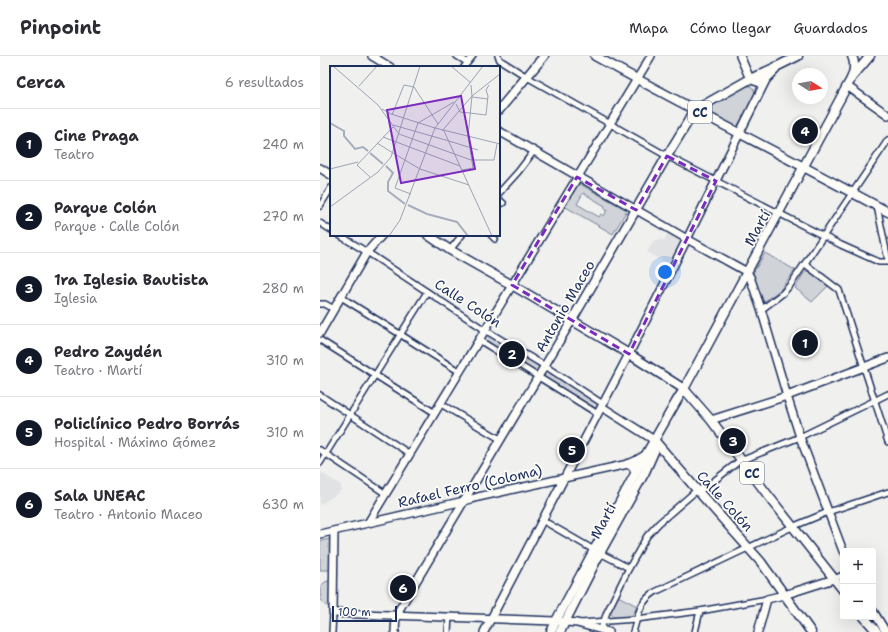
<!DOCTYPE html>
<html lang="es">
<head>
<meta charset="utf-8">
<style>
  :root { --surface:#fff; --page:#f2f2f3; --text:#2b2b33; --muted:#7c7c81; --line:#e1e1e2; --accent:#111827 }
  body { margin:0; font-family:"Shantell Sans",sans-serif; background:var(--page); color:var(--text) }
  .controls { position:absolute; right:12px; bottom:12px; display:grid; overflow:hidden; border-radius:4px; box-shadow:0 4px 16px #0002 }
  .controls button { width:36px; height:36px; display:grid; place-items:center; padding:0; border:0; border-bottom:1px solid var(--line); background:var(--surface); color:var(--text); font:20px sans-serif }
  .compass { position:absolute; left:472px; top:12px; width:36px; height:36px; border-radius:50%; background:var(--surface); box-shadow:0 4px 16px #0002; rotate:101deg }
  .scale { position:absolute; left:12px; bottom:10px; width:65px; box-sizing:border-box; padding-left:4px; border:2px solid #1b2f5e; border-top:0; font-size:11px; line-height:14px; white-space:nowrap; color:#1b2f5e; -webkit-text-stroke:3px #fdfcf7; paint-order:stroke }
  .you { position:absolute; left:345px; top:216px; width:14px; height:14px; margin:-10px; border:3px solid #fff; border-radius:50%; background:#1a73e8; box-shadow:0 0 0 6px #1a73e833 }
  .badge { display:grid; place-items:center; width:26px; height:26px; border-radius:50%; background:var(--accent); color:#fff; font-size:13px; font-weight:700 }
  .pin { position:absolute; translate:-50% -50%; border:2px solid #fff; box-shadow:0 1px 4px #0006 }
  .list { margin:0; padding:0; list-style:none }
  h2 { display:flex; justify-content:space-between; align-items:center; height:52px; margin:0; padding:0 16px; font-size:17px }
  h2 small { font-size:13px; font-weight:400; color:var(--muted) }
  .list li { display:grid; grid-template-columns:26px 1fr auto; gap:12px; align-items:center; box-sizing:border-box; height:72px; padding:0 16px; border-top:1px solid var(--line) }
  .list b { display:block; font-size:15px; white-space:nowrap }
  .list p { margin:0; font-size:13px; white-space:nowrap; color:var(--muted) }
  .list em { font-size:13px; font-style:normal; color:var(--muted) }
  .map { position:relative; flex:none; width:568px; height:576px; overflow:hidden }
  header { display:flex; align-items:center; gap:24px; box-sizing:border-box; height:56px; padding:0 20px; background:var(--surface); border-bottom:1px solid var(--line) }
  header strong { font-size:19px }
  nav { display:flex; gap:22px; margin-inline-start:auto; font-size:14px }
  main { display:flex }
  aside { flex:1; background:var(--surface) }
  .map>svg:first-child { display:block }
</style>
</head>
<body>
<header>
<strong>Pinpoint</strong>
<nav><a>Mapa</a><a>Cómo llegar</a><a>Guardados</a></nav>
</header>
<main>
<aside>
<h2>Cerca<small>6 resultados</small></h2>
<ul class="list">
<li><span class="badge">1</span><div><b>Cine Praga</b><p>Teatro</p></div><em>240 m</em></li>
<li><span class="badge">2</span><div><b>Parque Colón</b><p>Parque · Calle Colón</p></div><em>270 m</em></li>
<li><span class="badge">3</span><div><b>1ra Iglesia Bautista</b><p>Iglesia</p></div><em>280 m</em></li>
<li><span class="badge">4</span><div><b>Pedro Zaydén</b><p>Teatro · Martí</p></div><em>310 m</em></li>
<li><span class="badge">5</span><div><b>Policlínico Pedro Borrás</b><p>Hospital · Máximo Gómez</p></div><em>310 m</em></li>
<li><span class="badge">6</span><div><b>Sala UNEAC</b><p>Teatro · Antonio Maceo</p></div><em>630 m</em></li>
</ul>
</aside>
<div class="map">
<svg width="568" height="576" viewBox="0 0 568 576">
  <rect width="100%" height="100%" fill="#f0f0ee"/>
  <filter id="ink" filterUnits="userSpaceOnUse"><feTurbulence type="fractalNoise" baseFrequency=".025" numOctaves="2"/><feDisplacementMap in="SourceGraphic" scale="8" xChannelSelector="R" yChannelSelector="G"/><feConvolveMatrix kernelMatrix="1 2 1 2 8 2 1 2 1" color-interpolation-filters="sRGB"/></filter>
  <g filter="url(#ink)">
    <g fill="#e0e2e3">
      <polygon points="349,175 362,183 348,208 327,196 335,183 339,185 340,183 344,185"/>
      <polygon points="0,416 21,429 21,435 3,447 0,448"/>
    </g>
    <g fill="#d0d3d8" stroke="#76819b" fill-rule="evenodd">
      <polygon points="430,30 434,33 435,39 417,71 383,53 423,31"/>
      <path d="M258 127 307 154 293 178 244 150ZM263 137 285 150 284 152 287 154 284 160 281 158 279 161 257 148Z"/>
      <polygon points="445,197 475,214 460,234 442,247 433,217"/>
      <polygon points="488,215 509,229 492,246 475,232 484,217"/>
      <path d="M167 279H170L218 310 219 312 218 315 216 316 166 286C164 283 164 281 167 279Z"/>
      <path d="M226 316H228L278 347V350L277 353H274L225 322C224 320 224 318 226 316Z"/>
      <polygon points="10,483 10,514 0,514 0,485"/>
      <path d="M11 524V551C0 550 0 540 0 531L5 526Z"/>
      <path d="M298 540 317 550C312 564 308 561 295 562L290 557V553Z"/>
    </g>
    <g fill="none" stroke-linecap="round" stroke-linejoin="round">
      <defs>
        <g id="street">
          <polyline points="137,0 147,6"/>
          <polyline points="178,0 180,4 207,21 347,100 521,189 559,206 568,206"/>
          <polyline points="144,11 153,0"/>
          <polyline points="179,137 198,116 214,95"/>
          <polyline points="179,144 183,147"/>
          <polyline points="0,150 11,132"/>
          <polyline points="557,150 568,204"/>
          <polyline points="0,167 11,174"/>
          <polyline points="19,179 47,196 165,274 225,310 283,348"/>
          <polyline points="171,179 175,183"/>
          <polyline points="130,194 142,179"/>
          <polyline points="485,208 519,234 568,386"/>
          <polyline points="21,241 140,316"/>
          <polyline points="0,248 5,248 14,253"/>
          <polyline points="441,254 463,237 471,228 568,84"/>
          <polyline points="0,284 115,357"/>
          <polyline points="159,284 278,358"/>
          <polyline points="0,339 90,398"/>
          <polyline points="121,348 180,383"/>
          <polyline points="0,394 66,438"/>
          <polyline points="0,407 107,236"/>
          <polyline points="222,464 274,494 276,498 280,497 309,512"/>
          <polyline points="514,523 523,519"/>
          <polyline points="260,567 316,563 380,555 447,543"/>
          <polyline points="281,573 287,556 309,512 327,480 339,467 377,434 385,432 418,406 480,381 568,338"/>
          <polyline points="12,576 13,557"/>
          <polyline points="128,576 129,561"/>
          <path d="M313 576C318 560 319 546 335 536L472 471 508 456 568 436"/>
          <polyline points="375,576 380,555"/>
        </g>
        <g id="secondary">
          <polyline points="52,0 70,11"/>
          <polyline points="420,0 430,23"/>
          <polyline points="527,30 568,59"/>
          <polyline points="179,75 367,183 427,216 430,221 441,253 467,340 480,381 523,495"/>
          <polyline points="0,112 11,119"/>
          <polyline points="0,277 47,196 62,179"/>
          <polyline points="282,351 334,384"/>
          <polyline points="391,364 467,340 568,302"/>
          <polyline points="48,467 331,0"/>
          <polyline points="14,475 13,557 235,565 257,567 289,576"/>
          <polyline points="0,478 144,445 158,441 308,408 315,405 325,399"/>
          <polyline points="553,555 566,576"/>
          <polyline points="75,576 76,559 252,264"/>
          <polyline points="164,576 309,298 367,183 447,22"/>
          <polyline points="438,576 447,543 464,539 514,523"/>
        </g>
        <g id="primary">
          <path d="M275 0C372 54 471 103 568 156"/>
          <polyline points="533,20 550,0"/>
          <polyline points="430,23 439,26 447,22 455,14"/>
          <polyline points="179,54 224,0"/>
          <polyline points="108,179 130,194 192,229 309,298 364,333 391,364 447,438 523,534"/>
          <polyline points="252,264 347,100 375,54 430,23 460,9 478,0"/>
          <polyline points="335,385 377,434 441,506 491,576"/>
          <polyline points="308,408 312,409 316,416"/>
          <polyline points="544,561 557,576"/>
          <path d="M231 576 238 561 316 416 356 346 364 333 527 30C533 21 537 11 532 0"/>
          <polyline points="240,576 280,497 325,416 337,389"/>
        </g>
      </defs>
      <use href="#street" stroke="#1b2f5e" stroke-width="8"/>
      <use href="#secondary" stroke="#1b2f5e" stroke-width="10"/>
      <use href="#primary" stroke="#1b2f5e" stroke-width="11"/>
      <use href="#street" stroke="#fdfcf7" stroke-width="5"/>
      <use href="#secondary" stroke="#fdfcf7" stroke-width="7"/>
      <use href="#primary" stroke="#fdfcf7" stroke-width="8"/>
    </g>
  </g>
  <path fill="none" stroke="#7b2cbf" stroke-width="3" stroke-dasharray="8 5" stroke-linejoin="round" d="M347 100 396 125 309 298 192 229 257 121 316 154Z"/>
  <g text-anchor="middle" stroke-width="3.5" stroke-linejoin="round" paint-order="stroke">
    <g fill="#fdfcf7" stroke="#5f6c8c" stroke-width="1">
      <rect x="368" y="45" width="24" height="22" rx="3"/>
      <rect x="420" y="406" width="24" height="22" rx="3"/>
    </g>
    <g font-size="13" font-weight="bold" fill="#1b2f5e">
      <text x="380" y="61">CC</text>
      <text x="432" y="422">CC</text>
    </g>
    <g font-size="14" fill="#1b2f5e" stroke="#fdfcf7">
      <text transform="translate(437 172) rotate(-61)" y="5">Martí</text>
      <text transform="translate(148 247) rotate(33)" y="5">Calle Colón</text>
      <text transform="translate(245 250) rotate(-60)" y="5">Antonio Maceo</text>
      <text transform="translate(150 430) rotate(-13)" y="5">Rafael Ferro (Coloma)</text>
      <text transform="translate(405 445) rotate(48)" y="5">Calle Colón</text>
      <text transform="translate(283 465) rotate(-62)" y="5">Martí</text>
    </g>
  </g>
  <g transform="translate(10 10)">
    <rect width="170" height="170" fill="#f0f0ee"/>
    <path fill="none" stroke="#a7adbd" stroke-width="2" d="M0 57 14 65V70L25 83 33 81 38 85M40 87 53 98M56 100 63 107 58 116V125L75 138M78 139 97 148 127 156 138 170"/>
    <path fill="none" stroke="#9ba3b4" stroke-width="1" d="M3 0 48 39 69 68 141 94M121 0 141 17M29 20 47 0M142 31 158 33M126 38 130 46 140 47M52 43 61 48 105 62 170 78M140 47 156 49 158 30 156 24 159 19M62 49 74 19 84 21 108 58M63 59 119 75M112 65 142 30 170 8M114 65 162 170M53 71 130 100M119 75 148 84M47 77 63 87M63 87 90 103M141 94H164L167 78M0 103 28 96M90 103 139 119M132 104 143 102 138 70 142 30 141 19M40 111 27 99 63 61M81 128 65 122 88 57 124 36M0 141 48 106 61 91 90 0M59 170 70 154 105 62 153 0"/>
    <path fill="#7b2cbf" fill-opacity="0.15" stroke="#7b2cbf" stroke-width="2" d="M131 30 145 103 71 117 57 44Z"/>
    <rect width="170" height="170" fill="none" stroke="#1b2f5e" stroke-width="2"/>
  </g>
</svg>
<div class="controls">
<button>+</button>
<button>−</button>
</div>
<svg class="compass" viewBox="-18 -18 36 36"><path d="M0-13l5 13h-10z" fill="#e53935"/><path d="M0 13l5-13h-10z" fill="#7c7c81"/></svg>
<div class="scale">100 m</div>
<div class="you"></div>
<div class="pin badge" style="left:485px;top:287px">1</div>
<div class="pin badge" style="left:192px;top:298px">2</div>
<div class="pin badge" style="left:413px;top:385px">3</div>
<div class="pin badge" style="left:485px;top:75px">4</div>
<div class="pin badge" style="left:252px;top:394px">5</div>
<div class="pin badge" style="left:83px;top:532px">6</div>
</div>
</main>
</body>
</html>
